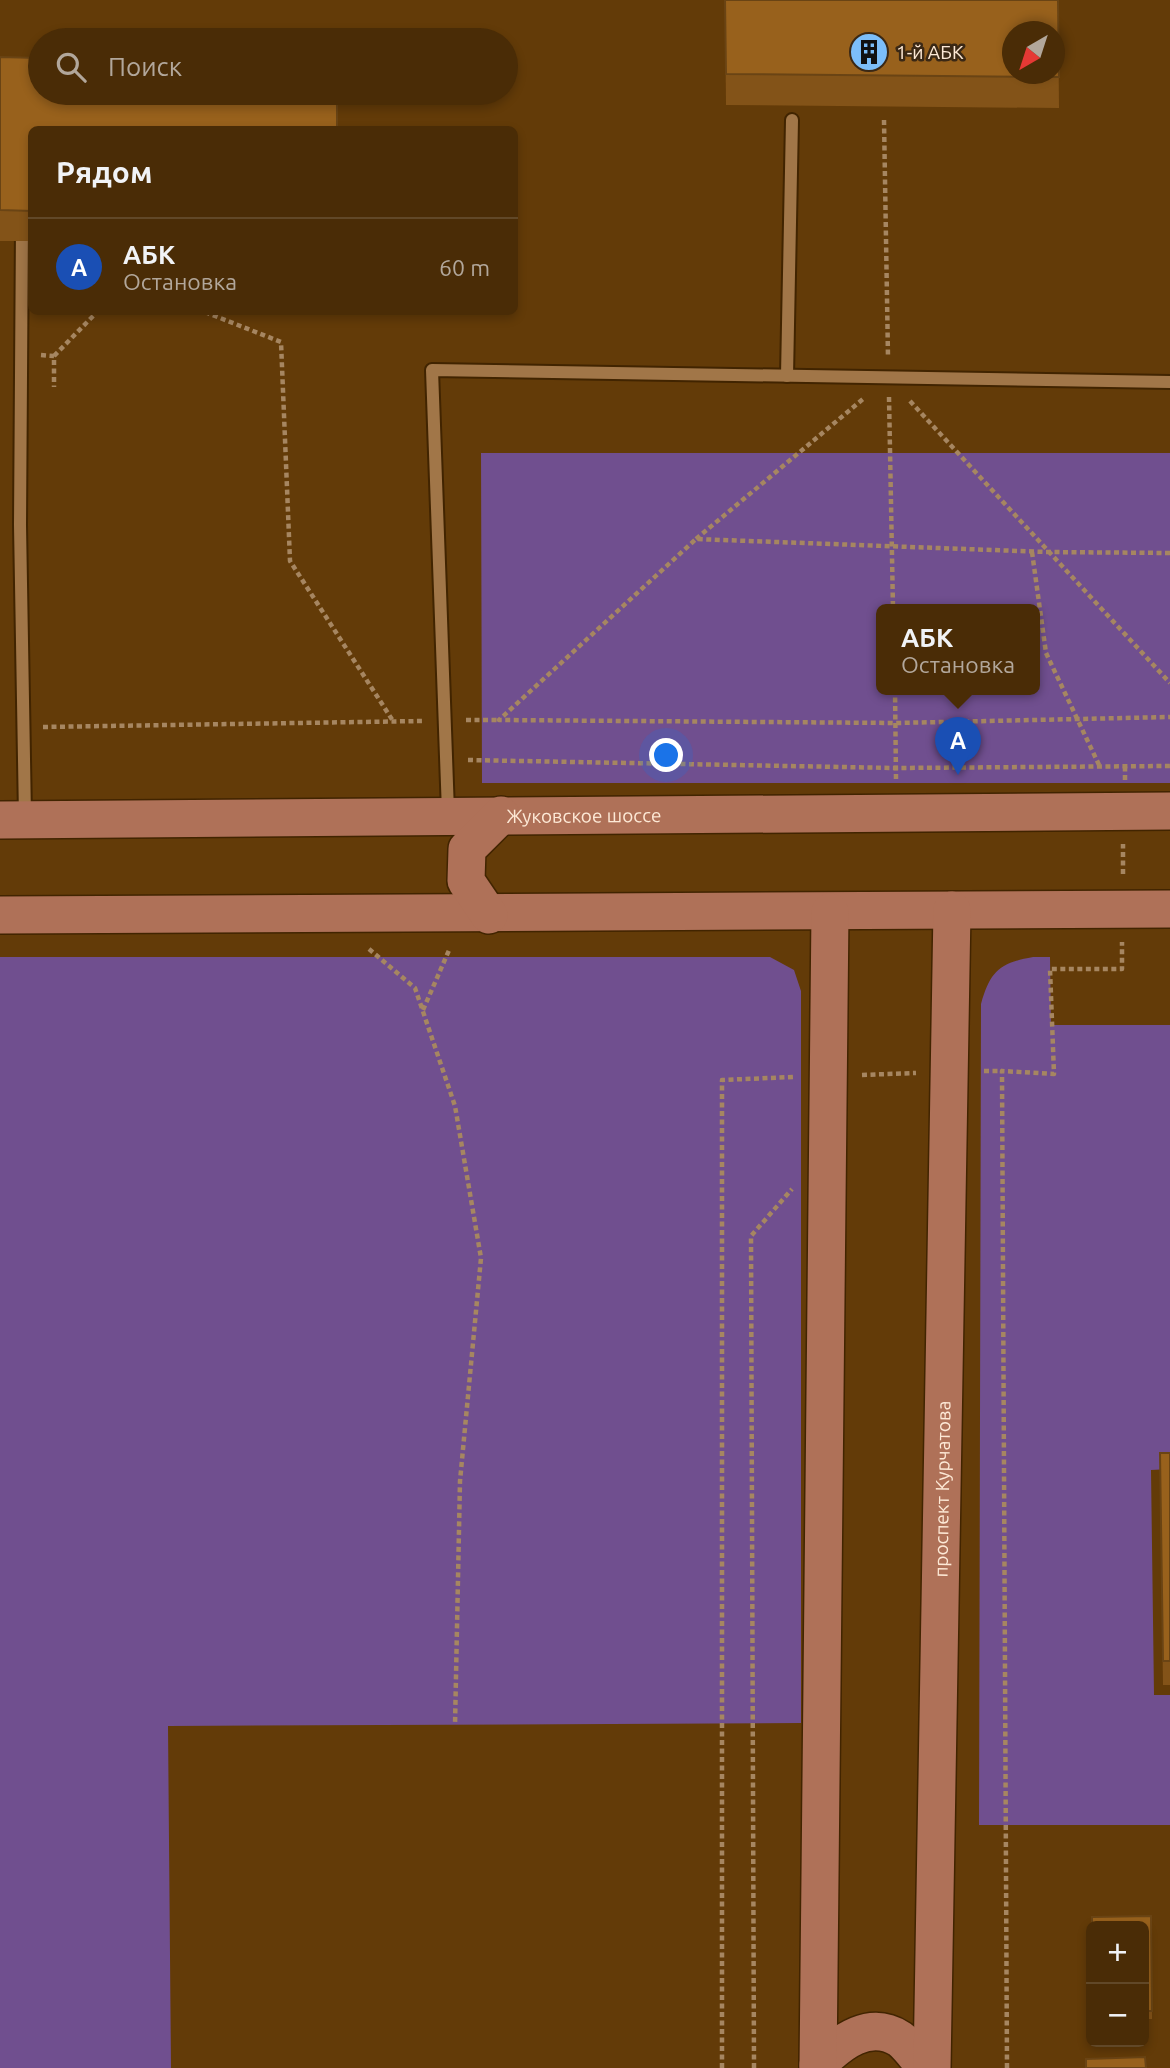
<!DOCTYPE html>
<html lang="ru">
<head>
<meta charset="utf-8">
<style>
  :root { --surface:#4a2c06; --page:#543814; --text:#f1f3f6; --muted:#b2a79b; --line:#614828; --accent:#90b9f0 }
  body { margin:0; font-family:Ubuntu,sans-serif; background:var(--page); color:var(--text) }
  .controls { position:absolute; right:21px; bottom:21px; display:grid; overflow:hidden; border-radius:10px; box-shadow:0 4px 10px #0003 }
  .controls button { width:63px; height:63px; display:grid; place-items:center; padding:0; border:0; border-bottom:2px solid var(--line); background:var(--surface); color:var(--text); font:35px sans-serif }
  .compass { position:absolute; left:1002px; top:21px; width:63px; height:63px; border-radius:50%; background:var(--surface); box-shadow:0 4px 10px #0003; rotate:219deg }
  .you { position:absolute; left:667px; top:756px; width:24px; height:24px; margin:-18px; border:5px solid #fff; border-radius:50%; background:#1a73e8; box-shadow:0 0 0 10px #1a73e833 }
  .badge { display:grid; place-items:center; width:46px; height:46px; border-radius:50%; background:var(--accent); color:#fff; font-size:23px; font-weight:700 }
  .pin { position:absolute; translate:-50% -58px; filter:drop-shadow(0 2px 4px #0008) }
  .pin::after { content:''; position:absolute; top:37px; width:24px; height:21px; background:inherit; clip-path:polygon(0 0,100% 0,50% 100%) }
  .popup { position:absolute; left:876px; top:604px; width:164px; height:91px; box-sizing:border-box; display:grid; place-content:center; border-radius:10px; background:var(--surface); filter:drop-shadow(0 2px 5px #0005); font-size:23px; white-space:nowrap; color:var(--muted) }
  .popup b { font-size:26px; color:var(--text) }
  .popup::after { content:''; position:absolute; left:50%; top:100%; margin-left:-14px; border:14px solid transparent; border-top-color:var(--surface) }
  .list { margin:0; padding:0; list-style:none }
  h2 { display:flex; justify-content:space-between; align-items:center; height:91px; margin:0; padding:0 28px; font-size:30px }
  h2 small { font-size:23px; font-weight:400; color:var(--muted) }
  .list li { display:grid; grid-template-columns:46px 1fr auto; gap:21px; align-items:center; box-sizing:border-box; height:98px; padding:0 28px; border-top:2px solid var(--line) }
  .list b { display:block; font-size:26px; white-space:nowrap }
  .list p { margin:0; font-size:23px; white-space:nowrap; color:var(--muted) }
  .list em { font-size:23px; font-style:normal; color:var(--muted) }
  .icon { flex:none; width:38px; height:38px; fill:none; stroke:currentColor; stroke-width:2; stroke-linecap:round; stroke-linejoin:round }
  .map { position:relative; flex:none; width:1170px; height:2068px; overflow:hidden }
  .search { position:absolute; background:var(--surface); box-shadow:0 4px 10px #0003; left:28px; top:28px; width:490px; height:77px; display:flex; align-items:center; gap:18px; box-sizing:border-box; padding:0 24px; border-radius:38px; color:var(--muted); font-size:26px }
  .panel { position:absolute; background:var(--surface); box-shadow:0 4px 10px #0003; left:28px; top:126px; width:490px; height:189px; border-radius:10px }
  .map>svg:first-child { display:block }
</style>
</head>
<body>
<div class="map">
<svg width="1170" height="2068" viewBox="0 0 1170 2068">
  <rect width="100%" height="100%" fill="#633b08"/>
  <g fill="#704f8f" fill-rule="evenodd">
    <path d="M481 453H1170V783H482ZM881 609H1035V689H881Z"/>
    <polygon points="0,957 770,957 794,970 801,991 801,1723 168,1726 171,2068 0,2068"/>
    <path d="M1033 957H1050L1051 1025H1170V1469L1151 1470 1154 1695H1170V1825H979L981 1004C990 972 999 963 1033 957Z"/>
  </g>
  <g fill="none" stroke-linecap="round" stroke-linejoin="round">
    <defs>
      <g id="service">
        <polyline points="22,226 20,525 25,817"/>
        <polyline points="787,376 792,120"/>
        <polyline points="448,812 432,370 1170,382"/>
      </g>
      <g id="secondary">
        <path id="s1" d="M0 820 1170 811"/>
        <polyline points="0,915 1170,909"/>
        <polyline points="489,915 466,881 467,849 501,815"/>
        <path d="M818 2065C839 2043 869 2019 900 2039 909 2046 918 2059 926 2068"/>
        <polyline points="818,2068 830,912"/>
        <path id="s2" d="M932 2068 952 910"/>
      </g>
    </defs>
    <use href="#service" stroke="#412400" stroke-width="16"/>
    <use href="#secondary" stroke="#412400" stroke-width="40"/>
    <g stroke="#a68661" stroke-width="4.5" stroke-dasharray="5 3.5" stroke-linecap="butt">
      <polyline points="884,120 888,357"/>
      <polyline points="205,312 281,342 290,561 393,721"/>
      <polyline points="41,355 54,356 54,387"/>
      <polyline points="54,356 97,312"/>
      <polyline points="889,397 893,609"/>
      <polyline points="910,401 1170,683"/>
      <polyline points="696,539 863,399"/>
      <polyline points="1032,552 1046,653 1100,767"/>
      <polyline points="1170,553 1046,552 696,539 499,720 896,723 1170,717"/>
      <polyline points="895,689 896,779"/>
      <polyline points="466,720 499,720"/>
      <polyline points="43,727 423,721"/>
      <polyline points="468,760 896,768 1170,766"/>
      <polyline points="1125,780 1125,766"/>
      <polyline points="1123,874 1123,844"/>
      <polyline points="369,949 415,988 455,1106 481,1258 460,1481 455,1725"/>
      <polyline points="423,1010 450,948"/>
      <polyline points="984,1071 1002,1071"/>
      <polyline points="862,1075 916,1073"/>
      <polyline points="722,2068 722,1080 793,1077"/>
      <polyline points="754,2068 751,1236 792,1189"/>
      <polyline points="1007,2068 1002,1071 1054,1074 1050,969 1122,969 1122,942"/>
    </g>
    <use href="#service" stroke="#a17648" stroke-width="12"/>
    <use href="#secondary" stroke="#af7158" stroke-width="37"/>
  </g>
  <g fill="#835318">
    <polygon points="725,0 1058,0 1059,108 726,105"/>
    <polygon points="0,57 32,130 32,241 0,241"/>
    <polygon points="1170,1453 1170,1685 1163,1685 1160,1477"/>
    <polygon points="1151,1916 1152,2019 1144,2019 1144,1926"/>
  </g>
  <g fill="#98611c" stroke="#6a4414" stroke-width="2" fill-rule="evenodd">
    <path d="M725 0H1058L1059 77 726 74ZM1012 32H1054V74H1012Z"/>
    <polygon points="0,57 40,58 40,93 337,93 337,130 32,130 32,211 0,210"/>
    <polygon points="1160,1453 1170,1453 1170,1661 1163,1661"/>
    <polygon points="1151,1916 1152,2011 1144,2011 1144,1926 1092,1926 1092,1917"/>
    <polygon points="1145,2057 1146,2068 1086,2068 1086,2059"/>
  </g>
  <defs>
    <symbol id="building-disc" viewBox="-11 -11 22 22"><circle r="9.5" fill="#7cbef9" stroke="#3a2815"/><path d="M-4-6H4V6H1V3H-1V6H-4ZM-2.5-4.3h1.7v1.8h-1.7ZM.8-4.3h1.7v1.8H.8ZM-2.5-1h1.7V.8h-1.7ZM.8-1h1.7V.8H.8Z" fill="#111"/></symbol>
  </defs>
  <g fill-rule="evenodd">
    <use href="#building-disc" x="847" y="30" width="44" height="44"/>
  </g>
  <g text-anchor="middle" stroke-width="5" stroke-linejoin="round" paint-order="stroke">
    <g font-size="19" fill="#fde9d6" stroke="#3a2815" text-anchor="start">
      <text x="896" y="59">1-й АБК</text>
    </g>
    <g font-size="19" fill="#fde9d6" stroke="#3a2815">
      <text dy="7" stroke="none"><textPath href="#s1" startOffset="584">Жуковское шоссе</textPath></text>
      <text dy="7" stroke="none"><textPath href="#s2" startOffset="579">проспект Курчатова</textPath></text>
    </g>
  </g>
</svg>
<div class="controls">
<button>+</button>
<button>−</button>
</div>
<svg class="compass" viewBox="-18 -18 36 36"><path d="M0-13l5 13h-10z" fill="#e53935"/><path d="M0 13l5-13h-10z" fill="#b2a79b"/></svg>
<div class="you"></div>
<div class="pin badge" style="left:958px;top:775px;background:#1a4fb4">A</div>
<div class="popup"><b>АБК</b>Остановка</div>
<div class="search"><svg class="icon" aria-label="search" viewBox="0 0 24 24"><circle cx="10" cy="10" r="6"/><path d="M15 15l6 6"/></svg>Поиск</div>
<section class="panel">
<h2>Рядом<small></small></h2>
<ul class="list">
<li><span class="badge" style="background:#1a4fb4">A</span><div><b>АБК</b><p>Остановка</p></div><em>60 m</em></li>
</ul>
</section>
</div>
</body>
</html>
